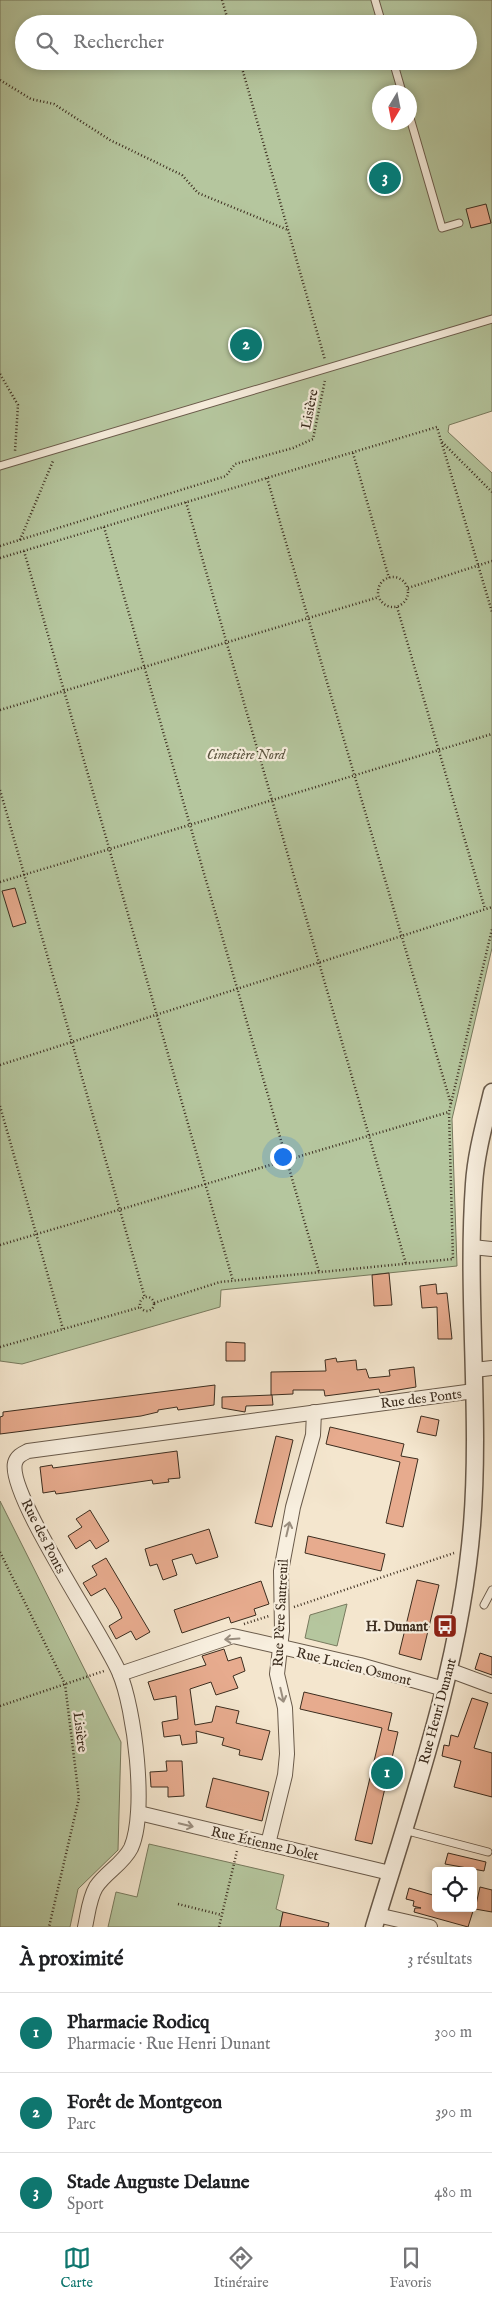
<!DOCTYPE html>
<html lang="fr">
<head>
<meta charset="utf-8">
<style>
  :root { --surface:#fff; --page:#f2f2f2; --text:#202124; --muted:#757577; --line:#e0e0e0; --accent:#0f766e }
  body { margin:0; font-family:"IM FELL English",serif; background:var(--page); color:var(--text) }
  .controls { position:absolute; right:15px; bottom:15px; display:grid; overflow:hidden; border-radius:5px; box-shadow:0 2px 8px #0003 }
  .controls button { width:45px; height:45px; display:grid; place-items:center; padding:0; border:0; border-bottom:1px solid var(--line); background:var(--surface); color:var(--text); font:25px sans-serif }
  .compass { position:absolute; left:372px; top:85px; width:45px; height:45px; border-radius:50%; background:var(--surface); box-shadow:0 2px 8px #0003; rotate:190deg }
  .you { position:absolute; left:282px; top:1156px; width:18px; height:18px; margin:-12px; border:4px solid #fff; border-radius:50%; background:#1a73e8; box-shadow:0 0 0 8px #1a73e833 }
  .badge { display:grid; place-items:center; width:32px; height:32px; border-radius:50%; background:var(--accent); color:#fff; font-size:16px; font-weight:700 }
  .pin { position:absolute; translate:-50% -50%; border:2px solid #fff; box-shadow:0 1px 5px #0006 }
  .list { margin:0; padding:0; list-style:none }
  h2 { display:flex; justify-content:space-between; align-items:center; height:65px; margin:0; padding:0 20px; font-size:21px }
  h2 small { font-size:16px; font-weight:400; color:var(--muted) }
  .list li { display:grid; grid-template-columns:32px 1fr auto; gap:15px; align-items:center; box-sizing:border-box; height:80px; padding:0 20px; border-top:1px solid var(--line) }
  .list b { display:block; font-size:19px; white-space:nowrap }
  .list p { margin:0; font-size:16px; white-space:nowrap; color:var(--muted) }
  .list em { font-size:16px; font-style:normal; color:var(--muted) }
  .icon { flex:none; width:28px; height:28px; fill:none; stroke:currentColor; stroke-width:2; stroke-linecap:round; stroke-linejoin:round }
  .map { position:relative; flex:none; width:492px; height:1927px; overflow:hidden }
  .search { position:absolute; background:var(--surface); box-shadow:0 2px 8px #0003; left:15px; right:15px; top:15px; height:55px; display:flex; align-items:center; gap:12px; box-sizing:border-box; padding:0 18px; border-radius:28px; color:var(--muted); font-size:19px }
  .sheet { height:305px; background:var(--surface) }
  nav { display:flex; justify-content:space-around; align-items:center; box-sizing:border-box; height:70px; border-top:1px solid var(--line); background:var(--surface); font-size:14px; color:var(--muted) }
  nav a { display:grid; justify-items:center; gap:2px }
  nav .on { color:var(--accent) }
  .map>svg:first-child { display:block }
</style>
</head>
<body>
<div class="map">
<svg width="492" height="1927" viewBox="0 0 492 1927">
  <rect width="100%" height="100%" fill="#f4e6ce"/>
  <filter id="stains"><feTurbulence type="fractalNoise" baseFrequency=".004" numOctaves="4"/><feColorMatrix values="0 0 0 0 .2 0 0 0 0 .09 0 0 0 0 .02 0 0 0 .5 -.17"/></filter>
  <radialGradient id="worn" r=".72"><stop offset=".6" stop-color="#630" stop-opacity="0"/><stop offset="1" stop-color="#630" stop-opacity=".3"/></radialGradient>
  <g fill="#b5c69e" stroke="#787a5e" fill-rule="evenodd">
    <path d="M0 0H492V411L449 425 448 432 492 473V948L452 1119 457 1266 221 1290 220 1307 22 1364 0 1361ZM24 24H468V61H24ZM380 92H410V122H380Z"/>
    <polygon points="0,1501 121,1742 118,1850 78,1889 70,1927 0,1927"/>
    <polygon points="347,1604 337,1646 305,1638 310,1615"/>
    <polygon points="149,1844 284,1875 276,1909 283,1912 280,1927 108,1927 116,1892 137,1897"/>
  </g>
  <g fill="#e7ab8e" stroke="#3c2d1f">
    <polygon points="486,204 491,223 471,228 466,209"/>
    <polygon points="15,888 26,923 13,927 2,891"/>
    <polygon points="389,1273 392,1305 374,1306 372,1275"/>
    <polygon points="436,1284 437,1294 447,1293 452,1339 438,1339 437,1307 422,1308 420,1286"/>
    <polygon points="226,1342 245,1343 245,1361 226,1361"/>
    <polygon points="336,1358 337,1362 356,1360 357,1370 366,1369 369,1378 390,1376 389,1370 414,1367 416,1387 380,1393 379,1389 325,1396 324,1390 293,1390 293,1394 271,1395 271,1372 326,1371 325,1360"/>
    <polygon points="215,1385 214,1405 178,1410 177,1407 158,1410 158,1412 141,1416 0,1434 0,1417 3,1416 3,1412"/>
    <polygon points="272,1395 273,1405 246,1406 245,1412 222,1408 222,1397"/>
    <polygon points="421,1416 439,1420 436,1436 417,1432"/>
    <polygon points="330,1427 404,1444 401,1456 418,1459 403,1527 386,1523 400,1462 326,1444"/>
    <polygon points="276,1436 293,1440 272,1527 255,1523"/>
    <polygon points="177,1451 180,1478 168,1479 169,1482 153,1484 152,1480 64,1493 56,1494 55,1491 43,1493 40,1467 52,1465 53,1468"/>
    <polygon points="90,1510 109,1541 96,1549 90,1540 76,1549 68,1536 82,1527 76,1519"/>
    <polygon points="209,1529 218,1557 196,1564 192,1554 172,1560 177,1575 163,1580 157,1564 150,1566 145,1549"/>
    <polygon points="308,1536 385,1554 381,1571 305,1553"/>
    <polygon points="106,1558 150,1632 136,1640 131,1631 116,1639 109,1626 122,1618 118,1609 105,1588 91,1596 83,1583 97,1575 92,1566"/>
    <polygon points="417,1580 439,1585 421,1660 399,1654"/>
    <polygon points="261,1581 269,1604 254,1609 256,1615 231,1623 229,1617 182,1633 174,1610"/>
    <polygon points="224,1649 228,1661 241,1657 245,1671 233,1676 238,1688 216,1695 211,1682 190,1689 195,1725 212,1722 216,1706 239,1711 236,1723 270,1731 262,1760 239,1755 240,1750 222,1745 224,1738 196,1731 197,1743 182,1745 180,1735 164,1737 162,1722 178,1719 176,1696 154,1700 148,1682 206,1665 202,1656"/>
    <polygon points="480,1653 492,1657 492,1675 475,1669"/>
    <polygon points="304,1692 392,1713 388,1730 398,1732 372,1844 355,1840 382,1728 300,1709"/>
    <polygon points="472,1698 488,1703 474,1748 492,1753 492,1797 454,1787 461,1761 442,1756 444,1745 449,1746 451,1735 458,1737"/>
    <polygon points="166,1761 182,1761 184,1796 168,1797 168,1787 151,1787 150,1772 167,1771"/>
    <polygon points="213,1778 269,1792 262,1821 206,1807"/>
    <polygon points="448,1853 486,1862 484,1871 445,1864"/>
    <polygon points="480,1887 492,1890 492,1912 475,1909"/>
    <polygon points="409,1888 436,1896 436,1908 474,1908 468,1927 414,1912 415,1908 421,1908 413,1906 414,1901 406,1899"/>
    <polygon points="283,1912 329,1923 328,1927 280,1927"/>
  </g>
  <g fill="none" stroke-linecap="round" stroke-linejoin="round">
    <defs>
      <g id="service">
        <polyline points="375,0 382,24"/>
        <polyline points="393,61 402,92"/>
        <polyline points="410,118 442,228 459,223"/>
        <polyline points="0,466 492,319"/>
        <polyline points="484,1605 492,1590"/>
        <polyline points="404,1830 488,1852"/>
      </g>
      <g id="minor">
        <polyline points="472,1247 492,1249"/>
        <polyline points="475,1370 492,1368"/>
        <polyline points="449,1670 492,1686"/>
        <polyline points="120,1674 233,1636 360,1665 444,1689"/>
        <polyline points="139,1813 390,1873"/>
        <polyline points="268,1844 285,1775 287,1754 285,1708 277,1674 282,1631 281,1571 293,1507 313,1435 314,1412"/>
        <polyline points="377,1915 430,1927"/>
        <path d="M85 1927C88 1914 89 1899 96 1887 106 1872 123 1864 131 1848 147 1812 135 1709 119 1672 103 1634 7 1494 15 1463 17 1456 22 1454 28 1451L474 1391"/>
      </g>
      <path id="tertiary" d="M374 1927C414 1796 461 1663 472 1525 481 1412 466 1297 474 1184 476 1153 485 1122 492 1092"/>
    </defs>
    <use href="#service" stroke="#6a5b4b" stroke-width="9"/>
    <use href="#minor" stroke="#6a5b4b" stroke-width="16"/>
    <use href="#tertiary" stroke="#6a5b4b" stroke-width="19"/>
    <g stroke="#3c2d1f" stroke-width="2.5" stroke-dasharray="1 2.5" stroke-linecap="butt">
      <polyline points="222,0 229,24"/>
      <polyline points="240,61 325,360"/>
      <polyline points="0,80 31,99 54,104 110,140 182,175 198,193 288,230"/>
      <polyline points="0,374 18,405 15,451"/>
      <polyline points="442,442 492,492"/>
      <polyline points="353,453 389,578"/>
      <polyline points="267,478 451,1104"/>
      <polyline points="186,502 406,1264"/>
      <polyline points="104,527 319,1272"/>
      <polyline points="20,540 53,461"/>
      <polyline points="0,546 226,476 235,464 293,448 313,439 325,380"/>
      <polyline points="24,551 233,1281"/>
      <polyline points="0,558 437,427 492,612"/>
      <circle cx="393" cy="592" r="15"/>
      <polyline points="408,588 492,561"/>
      <polyline points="397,607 485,909"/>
      <polyline points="0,710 379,597"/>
      <polyline points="0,790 145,1298"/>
      <polyline points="0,882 492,734"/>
      <polyline points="0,1065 492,907"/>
      <polyline points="0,1106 63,1329"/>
      <polyline points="0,1245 449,1112"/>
      <circle cx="147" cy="1304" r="7"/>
      <polyline points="154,1303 220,1282 453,1259 449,1112 492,929"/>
      <polyline points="0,1347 141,1307"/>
      <polyline points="0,1552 65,1684 79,1798 49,1927"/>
      <polyline points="294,1607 454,1553"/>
      <polyline points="244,1624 269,1616"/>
      <polyline points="0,1706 104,1671"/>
      <polyline points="178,1904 222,1915"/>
      <polyline points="219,1927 237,1851"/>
    </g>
    <use href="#service" stroke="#f8efdf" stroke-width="7"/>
    <use href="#minor" stroke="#f8efdf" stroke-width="14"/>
    <use href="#tertiary" stroke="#f8efdf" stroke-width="16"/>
  </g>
  <defs><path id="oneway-shaft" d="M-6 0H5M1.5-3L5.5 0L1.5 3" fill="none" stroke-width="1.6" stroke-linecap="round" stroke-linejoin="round" transform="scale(1.25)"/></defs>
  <g stroke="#9a8e7f">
    <use href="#oneway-shaft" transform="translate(288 1529) rotate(-77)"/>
    <use href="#oneway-shaft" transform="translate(232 1639) rotate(176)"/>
    <use href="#oneway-shaft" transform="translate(282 1695) rotate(77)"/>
    <use href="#oneway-shaft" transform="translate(186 1825) rotate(13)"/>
  </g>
  <defs>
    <symbol id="bus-square" viewBox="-11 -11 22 22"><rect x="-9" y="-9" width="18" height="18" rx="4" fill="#8f2418" stroke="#f8efdf"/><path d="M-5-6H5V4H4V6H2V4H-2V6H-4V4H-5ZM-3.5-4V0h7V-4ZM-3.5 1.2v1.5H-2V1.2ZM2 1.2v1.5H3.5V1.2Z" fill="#fff"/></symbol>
  </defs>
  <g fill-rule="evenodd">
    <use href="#bus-square" x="431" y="1612" width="28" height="28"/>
  </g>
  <g text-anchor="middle" stroke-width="4.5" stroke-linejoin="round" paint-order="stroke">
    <g font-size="14" fill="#3c2d1f" stroke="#f8efdf">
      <text transform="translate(309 409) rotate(-79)" y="5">Lisière</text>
      <text transform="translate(421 1398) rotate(-7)" y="5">Rue des Ponts</text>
      <text transform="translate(44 1536) rotate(63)" y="5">Rue des Ponts</text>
      <text transform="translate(280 1613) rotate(-87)" y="5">Rue Père Sautreuil</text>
      <text transform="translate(354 1666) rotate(14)" y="5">Rue Lucien Osmont</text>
      <text transform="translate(437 1711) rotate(-75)" y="5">Rue Henri Dunant</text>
      <text transform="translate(81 1732) rotate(83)" y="5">Lisière</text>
      <text transform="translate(265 1843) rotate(13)" y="5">Rue Étienne Dolet</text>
    </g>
    <g font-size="14" font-style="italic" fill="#5a533f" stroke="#f8efdf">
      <text x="246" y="759">Cimetière Nord</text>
    </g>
    <g font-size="14" font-weight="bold" fill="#3c2d1f" stroke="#f8efdf" text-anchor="end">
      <text x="428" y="1631">H. Dunant</text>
    </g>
  </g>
  <rect width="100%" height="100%" filter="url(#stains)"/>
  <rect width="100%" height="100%" fill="url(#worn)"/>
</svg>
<div class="controls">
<button><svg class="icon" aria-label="locate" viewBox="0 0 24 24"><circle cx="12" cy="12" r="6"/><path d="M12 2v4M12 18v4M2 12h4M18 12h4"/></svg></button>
</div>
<svg class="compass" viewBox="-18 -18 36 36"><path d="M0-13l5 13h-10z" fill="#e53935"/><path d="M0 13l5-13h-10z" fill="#757577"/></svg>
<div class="you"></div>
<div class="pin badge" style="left:387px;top:1773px">1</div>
<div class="pin badge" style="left:246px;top:345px">2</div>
<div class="pin badge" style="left:385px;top:178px">3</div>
<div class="search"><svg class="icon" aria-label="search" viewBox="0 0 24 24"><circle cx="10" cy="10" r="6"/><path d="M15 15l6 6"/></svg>Rechercher</div>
</div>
<section class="sheet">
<h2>À proximité<small>3 résultats</small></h2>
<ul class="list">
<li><span class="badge">1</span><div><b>Pharmacie Rodicq</b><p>Pharmacie · Rue Henri Dunant</p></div><em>300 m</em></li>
<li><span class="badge">2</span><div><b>Forêt de Montgeon</b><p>Parc</p></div><em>390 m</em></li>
<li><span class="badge">3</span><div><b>Stade Auguste Delaune</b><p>Sport</p></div><em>480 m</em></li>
</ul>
</section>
<nav>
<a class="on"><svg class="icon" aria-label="map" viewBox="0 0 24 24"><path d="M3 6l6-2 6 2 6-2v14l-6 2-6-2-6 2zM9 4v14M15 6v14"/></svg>Carte</a>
<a><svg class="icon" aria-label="directions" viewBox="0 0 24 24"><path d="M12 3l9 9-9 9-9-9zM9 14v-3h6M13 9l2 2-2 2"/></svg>Itinéraire</a>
<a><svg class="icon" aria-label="saved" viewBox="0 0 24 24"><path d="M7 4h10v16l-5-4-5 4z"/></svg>Favoris</a>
</nav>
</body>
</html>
